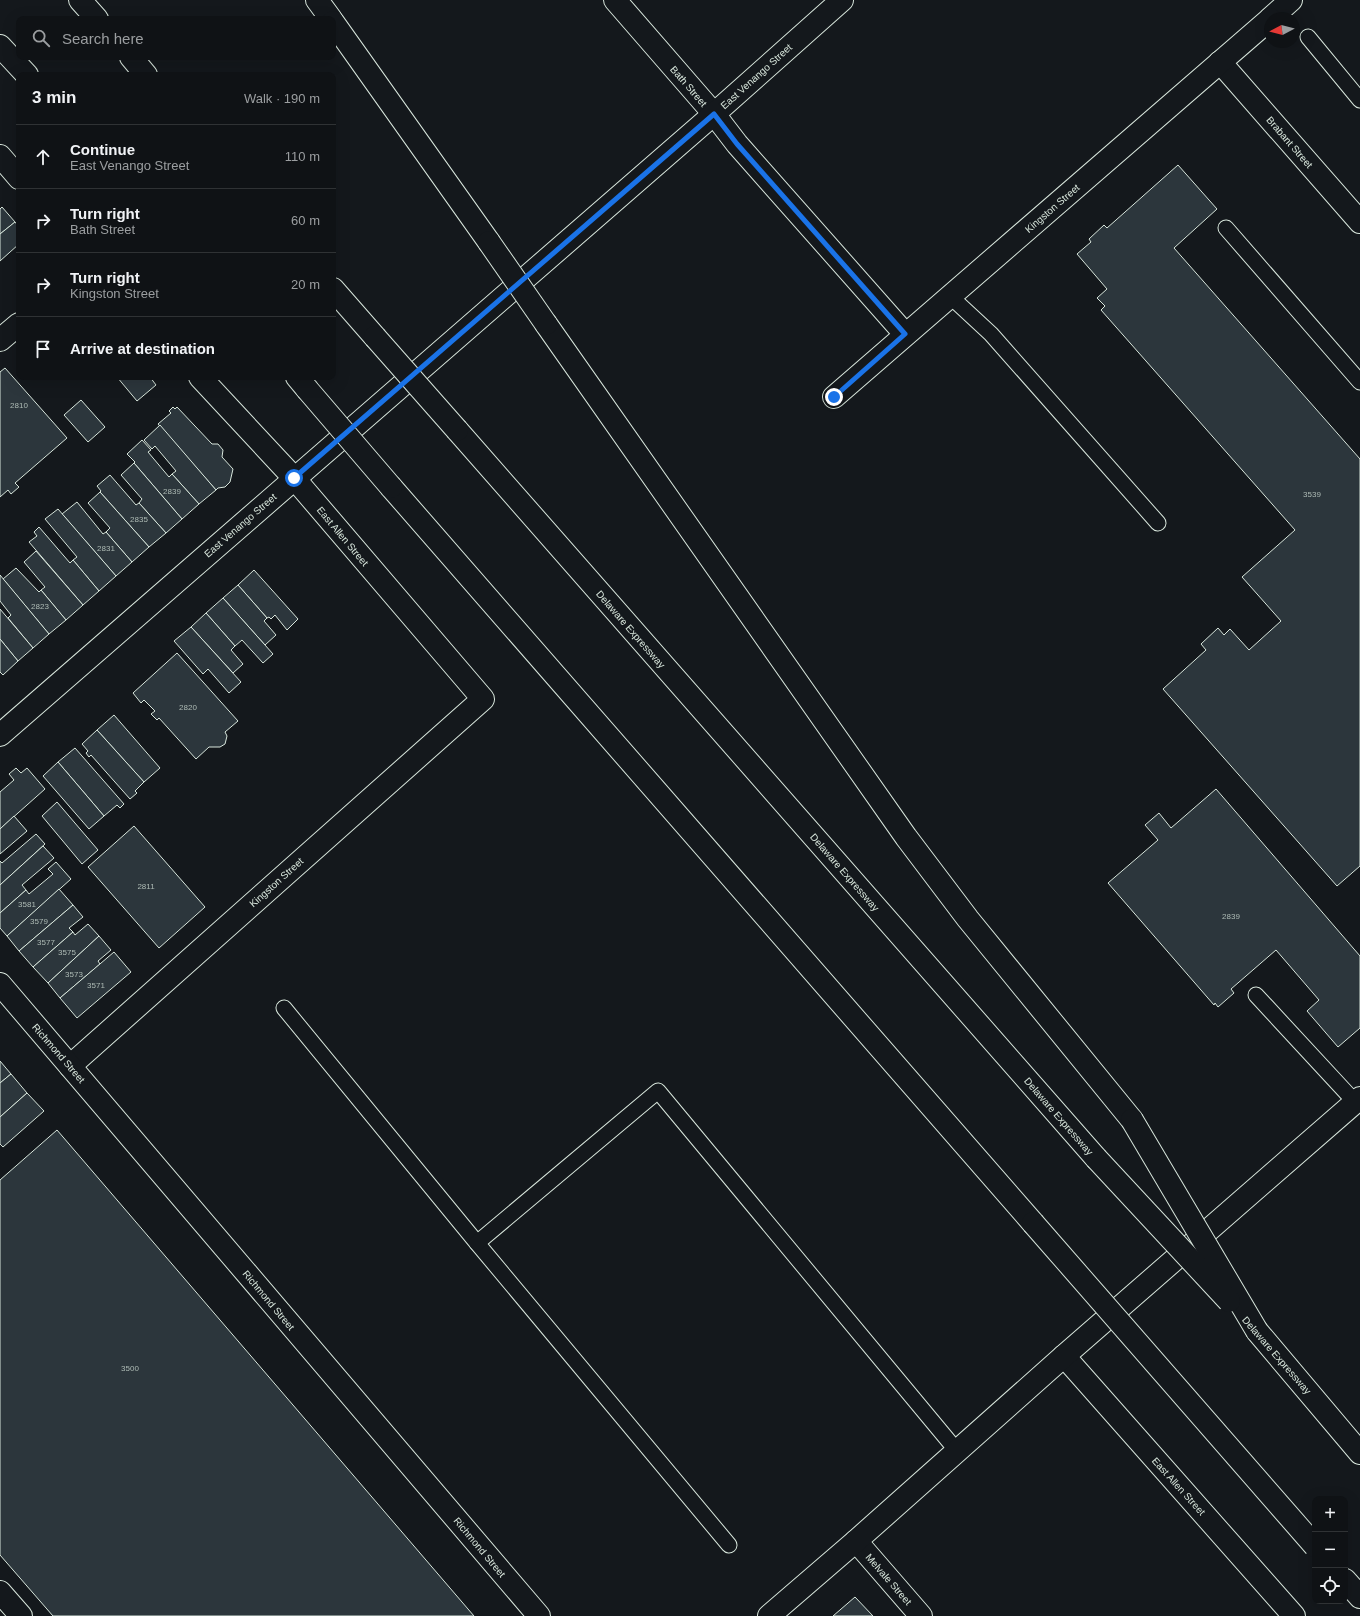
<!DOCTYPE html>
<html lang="en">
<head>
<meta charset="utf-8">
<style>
  :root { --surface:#0f1215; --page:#1d2022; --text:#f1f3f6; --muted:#9b9ea0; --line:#2f3234 }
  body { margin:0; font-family:Arial,sans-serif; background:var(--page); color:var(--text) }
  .controls { position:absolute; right:12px; bottom:12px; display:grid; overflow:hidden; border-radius:8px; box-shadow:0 4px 16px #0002 }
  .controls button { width:36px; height:36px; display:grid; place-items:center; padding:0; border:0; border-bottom:1px solid var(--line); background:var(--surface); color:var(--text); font:20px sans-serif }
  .compass { position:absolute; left:1264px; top:12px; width:36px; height:36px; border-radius:50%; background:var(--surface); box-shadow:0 4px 16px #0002; rotate:263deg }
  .stop { position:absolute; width:12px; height:12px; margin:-9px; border:3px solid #1a73e8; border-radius:50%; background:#fff }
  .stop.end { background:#1a73e8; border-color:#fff; box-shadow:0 1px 4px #0008 }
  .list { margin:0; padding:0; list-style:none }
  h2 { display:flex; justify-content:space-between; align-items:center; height:52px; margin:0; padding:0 16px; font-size:17px }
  h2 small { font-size:13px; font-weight:400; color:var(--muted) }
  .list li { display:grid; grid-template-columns:26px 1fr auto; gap:12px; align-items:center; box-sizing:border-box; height:64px; padding:0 16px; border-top:1px solid var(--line) }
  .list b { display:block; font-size:15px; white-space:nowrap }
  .list p { margin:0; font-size:13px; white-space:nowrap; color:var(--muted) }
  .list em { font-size:13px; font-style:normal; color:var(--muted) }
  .icon { flex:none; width:22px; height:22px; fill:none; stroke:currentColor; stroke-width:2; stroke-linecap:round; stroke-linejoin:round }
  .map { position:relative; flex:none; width:1360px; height:1616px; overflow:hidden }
  .search { position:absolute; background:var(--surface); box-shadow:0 4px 16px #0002; left:16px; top:16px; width:320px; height:44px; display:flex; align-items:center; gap:10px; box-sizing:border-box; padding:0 14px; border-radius:8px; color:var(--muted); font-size:15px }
  .panel { position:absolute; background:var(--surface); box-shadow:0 4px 16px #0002; left:16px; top:72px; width:320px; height:308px; border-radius:8px }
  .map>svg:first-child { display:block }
</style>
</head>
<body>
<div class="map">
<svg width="1360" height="1616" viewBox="0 0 1360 1616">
  <rect width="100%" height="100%" fill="#14181c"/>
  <g fill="#2c363c" stroke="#d8e6dc">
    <polygon points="1178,165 1217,209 1174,248 1360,459 1360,866 1337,886 1163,689 1206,650 1201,644 1218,628 1224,635 1230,629 1249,650 1281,621 1242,577 1295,530 1101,310 1105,306 1097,298 1107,289 1077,254 1091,242 1089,239 1104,225 1107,228"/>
    <polygon points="2,207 15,222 0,234 0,209"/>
    <polygon points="15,222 19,227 19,244 0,261 0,234"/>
    <polygon points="5,368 67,438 15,483 19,487 11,494 8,490 0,497 0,372"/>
    <polygon points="117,377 150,377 156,385 137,401"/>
    <polygon points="81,400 105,427 88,442 64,415"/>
    <polygon points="173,407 175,409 177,407 212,444 218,444 223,450 222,457 233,469 230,482 225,487 218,488 216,490 158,424 171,413 169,411"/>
    <polygon points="160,425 216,490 199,504 172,474 176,471 155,446 152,449 144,440"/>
    <polygon points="142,440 151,450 148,452 169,477 172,474 199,504 182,519 134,463 135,462 127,454"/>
    <polygon points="134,463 182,519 166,533 139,503 142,499 121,475"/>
    <polygon points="110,475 136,505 139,503 166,533 149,547 100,492 101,491 97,486"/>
    <polygon points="100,492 149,547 132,562 106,532 110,528 88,503"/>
    <polygon points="77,502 103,534 106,532 132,562 116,576 62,514"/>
    <polygon points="58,509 116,576 99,591 73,560 77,557 45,519"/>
    <polygon points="39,527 70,563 73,560 99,591 83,605 29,542 37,536 34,532"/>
    <polygon points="36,551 83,605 66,620 41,590 45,587 24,562"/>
    <polygon points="16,568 39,592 41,590 66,620 49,634 3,579"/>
    <polygon points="254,570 298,619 287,630 275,615 271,619 269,617 267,618 238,585"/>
    <polygon points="0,575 49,634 33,648 8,618 11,615 0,601"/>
    <polygon points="238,585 267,618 264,621 276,635 265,645 223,598"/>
    <polygon points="223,598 273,654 263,663 242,640 235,646 206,613"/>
    <polygon points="0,609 33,648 18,661 0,639"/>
    <polygon points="206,613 235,646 231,650 243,664 233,673 191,627"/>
    <polygon points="191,627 241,682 229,693 208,669 203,674 174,641"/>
    <polygon points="0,639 18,661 3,675 0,672"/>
    <polygon points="177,653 238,721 225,732 227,736 225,744 220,747 209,747 196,759 159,718 157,720 151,714 155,711 144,700 141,703 133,693"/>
    <polygon points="114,715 160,768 144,782 97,730"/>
    <polygon points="97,730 144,782 135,791 137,793 130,799 91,755 89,757 86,753 88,751 82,744"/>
    <polygon points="75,748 124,804 120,808 117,805 104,816 58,762"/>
    <polygon points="58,762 104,816 89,829 43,776"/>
    <polygon points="16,768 21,773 27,768 45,789 0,829 0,792 14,780 9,774"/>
    <polygon points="1216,789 1360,956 1360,1028 1338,1047 1307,1011 1319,1000 1276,950 1231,989 1234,993 1218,1007 1215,1003 1214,1005 1108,883 1158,840 1145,825 1159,813 1171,828"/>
    <polygon points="57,802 98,850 82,864 42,816"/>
    <polygon points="14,816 27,831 0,854 0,829"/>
    <polygon points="134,826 205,907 159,948 88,867"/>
    <polygon points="36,834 45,844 0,885 0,861 2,863"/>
    <polygon points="43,846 54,858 22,885 26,890 0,913 0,885"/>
    <polygon points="56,862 71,879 7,936 0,928 0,913 26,890 29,894 53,874 48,869"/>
    <polygon points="59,889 73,905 19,951 7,936"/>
    <polygon points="73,905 83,917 69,928 73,932 33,967 19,951"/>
    <polygon points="88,924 99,936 48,983 33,967 73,932 75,935"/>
    <polygon points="99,936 111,950 98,961 100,964 60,998 48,983"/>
    <polygon points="114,952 131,972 77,1018 60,998"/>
    <polygon points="0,1061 11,1074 0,1083"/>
    <polygon points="11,1074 27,1093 0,1117 0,1083"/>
    <polygon points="27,1093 44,1111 3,1147 0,1144 0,1117"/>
    <polygon points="57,1130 474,1616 53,1616 0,1555 0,1180"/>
    <polygon points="855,1597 873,1616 833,1616"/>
  </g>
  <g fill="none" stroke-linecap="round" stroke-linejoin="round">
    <defs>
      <g id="service">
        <polyline points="1308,37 1360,100"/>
        <polyline points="1226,228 1360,382"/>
        <polyline points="950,296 991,334 1158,523"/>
        <polyline points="1256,995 1355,1102"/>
        <polyline points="284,1008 477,1243 729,1545"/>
        <polyline points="477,1243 658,1091 957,1451"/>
      </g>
      <g id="minor">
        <polyline points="615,0 714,114 737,144 905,334"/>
        <polyline points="1271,18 1291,0"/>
        <polyline points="1220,62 1360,222"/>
        <polyline points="0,156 19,178"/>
        <polyline points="0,340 19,324"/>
        <polyline points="834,397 1270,19"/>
        <polyline points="0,735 714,114 842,0"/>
        <polyline points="70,1066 483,699 294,478 200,377"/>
        <polyline points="1064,1356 1294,1616"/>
        <polyline points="856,1541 921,1616"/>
        <polyline points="0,1592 21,1616"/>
        <polyline points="769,1616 856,1541 1064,1356 1360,1098"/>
      </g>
      <polyline id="secondary" points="0,984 539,1616"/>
      <g id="motorway">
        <polyline points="80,0 97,19"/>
        <polyline points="317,0 331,19"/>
        <polyline points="333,22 489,242"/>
        <polyline points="0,46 27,75"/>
        <polyline points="131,57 146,75"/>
        <polyline points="333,289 375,337"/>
        <polyline points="546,324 906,837 968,919 1132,1120"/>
        <polyline points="297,377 307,389"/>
        <polyline points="457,430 1096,1158"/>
        <polyline points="391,487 1033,1223"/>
        <polyline points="1257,1331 1360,1453"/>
        <polyline points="1345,1580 1360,1597"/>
      </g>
    </defs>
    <use href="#service" stroke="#d8e6dc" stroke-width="17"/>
    <use href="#minor" stroke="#d8e6dc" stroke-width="24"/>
    <use href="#secondary" stroke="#d8e6dc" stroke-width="24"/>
    <use href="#motorway" stroke="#d8e6dc" stroke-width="24"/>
    <use href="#service" stroke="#14181c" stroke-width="15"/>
    <use href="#minor" stroke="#14181c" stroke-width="22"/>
    <use href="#secondary" stroke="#14181c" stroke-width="22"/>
    <use href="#motorway" stroke="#14181c" stroke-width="22"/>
    <defs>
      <g id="motorway-bridge">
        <polyline points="489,242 546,324"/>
        <polyline points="375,337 457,430"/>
        <polyline points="307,389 391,487"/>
        <polyline points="1132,1120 1257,1331"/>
        <polyline points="1096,1158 1229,1301"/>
        <polyline points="1033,1223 1315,1546"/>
      </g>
    </defs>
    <use href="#motorway-bridge" stroke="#d8e6dc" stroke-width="24" stroke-linecap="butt"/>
    <use href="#motorway-bridge" stroke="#14181c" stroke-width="22"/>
  </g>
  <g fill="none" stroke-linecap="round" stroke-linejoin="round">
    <polyline stroke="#1a73e8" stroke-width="5" points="294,478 714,114 737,144 905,334 834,397"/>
  </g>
  <g text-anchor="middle" stroke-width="3" stroke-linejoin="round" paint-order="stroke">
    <g font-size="8" fill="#adbab4">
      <text x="19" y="408">2810</text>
      <text x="172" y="494">2839</text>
      <text x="1312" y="497">3539</text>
      <text x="139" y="522">2835</text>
      <text x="106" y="551">2831</text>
      <text x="40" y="609">2823</text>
      <text x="188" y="710">2820</text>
      <text x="146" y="889">2811</text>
      <text x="27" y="907">3581</text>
      <text x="1231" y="919">2839</text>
      <text x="39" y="924">3579</text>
      <text x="46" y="945">3577</text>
      <text x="67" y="955">3575</text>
      <text x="74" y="977">3573</text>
      <text x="96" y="988">3571</text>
      <text x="130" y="1371">3500</text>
    </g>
    <g font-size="10" fill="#d8e6dc" stroke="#14181c">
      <text transform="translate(756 76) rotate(-42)" y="4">East Venango Street</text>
      <text transform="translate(689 86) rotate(49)" y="4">Bath Street</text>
      <text transform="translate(1290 142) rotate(49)" y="4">Brabant Street</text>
      <text transform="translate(1052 208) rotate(-41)" y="4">Kingston Street</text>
      <text transform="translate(240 525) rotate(-41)" y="4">East Venango Street</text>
      <text transform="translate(343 536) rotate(50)" y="4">East Allen Street</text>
      <text transform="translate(631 629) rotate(49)" y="4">Delaware Expressway</text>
      <text transform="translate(845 872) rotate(49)" y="4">Delaware Expressway</text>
      <text transform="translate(276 882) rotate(-42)" y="4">Kingston Street</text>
      <text transform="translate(59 1053) rotate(49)" y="4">Richmond Street</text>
      <text transform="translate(1059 1116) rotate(49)" y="4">Delaware Expressway</text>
      <text transform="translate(269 1300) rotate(50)" y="4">Richmond Street</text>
      <text transform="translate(1277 1355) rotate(49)" y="4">Delaware Expressway</text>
      <text transform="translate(1179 1486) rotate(48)" y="4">East Allen Street</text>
      <text transform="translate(480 1547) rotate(50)" y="4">Richmond Street</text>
      <text transform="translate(889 1579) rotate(49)" y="4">Melvale Street</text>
    </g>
  </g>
</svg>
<div class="controls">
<button>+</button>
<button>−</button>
<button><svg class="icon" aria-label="locate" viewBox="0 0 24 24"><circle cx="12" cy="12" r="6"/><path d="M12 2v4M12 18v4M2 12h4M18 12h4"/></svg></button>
</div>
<svg class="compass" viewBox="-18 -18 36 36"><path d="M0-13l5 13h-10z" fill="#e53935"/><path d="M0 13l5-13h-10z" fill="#9b9ea0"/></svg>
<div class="stop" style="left:294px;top:478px"></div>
<div class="stop end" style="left:834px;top:397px"></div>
<div class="search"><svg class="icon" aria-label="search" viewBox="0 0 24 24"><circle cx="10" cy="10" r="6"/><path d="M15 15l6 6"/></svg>Search here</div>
<section class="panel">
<h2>3 min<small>Walk · 190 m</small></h2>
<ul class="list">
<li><svg class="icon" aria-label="ahead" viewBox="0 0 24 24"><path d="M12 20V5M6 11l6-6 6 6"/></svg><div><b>Continue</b><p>East Venango Street</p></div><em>110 m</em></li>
<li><svg class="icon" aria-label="right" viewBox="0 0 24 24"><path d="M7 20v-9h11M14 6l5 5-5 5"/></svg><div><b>Turn right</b><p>Bath Street</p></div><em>60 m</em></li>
<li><svg class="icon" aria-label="right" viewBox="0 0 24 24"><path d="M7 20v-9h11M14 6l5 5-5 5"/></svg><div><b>Turn right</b><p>Kingston Street</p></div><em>20 m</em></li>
<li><svg class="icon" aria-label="arrive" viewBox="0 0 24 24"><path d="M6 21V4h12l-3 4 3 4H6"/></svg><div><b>Arrive at destination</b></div></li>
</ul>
</section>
</div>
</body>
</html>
